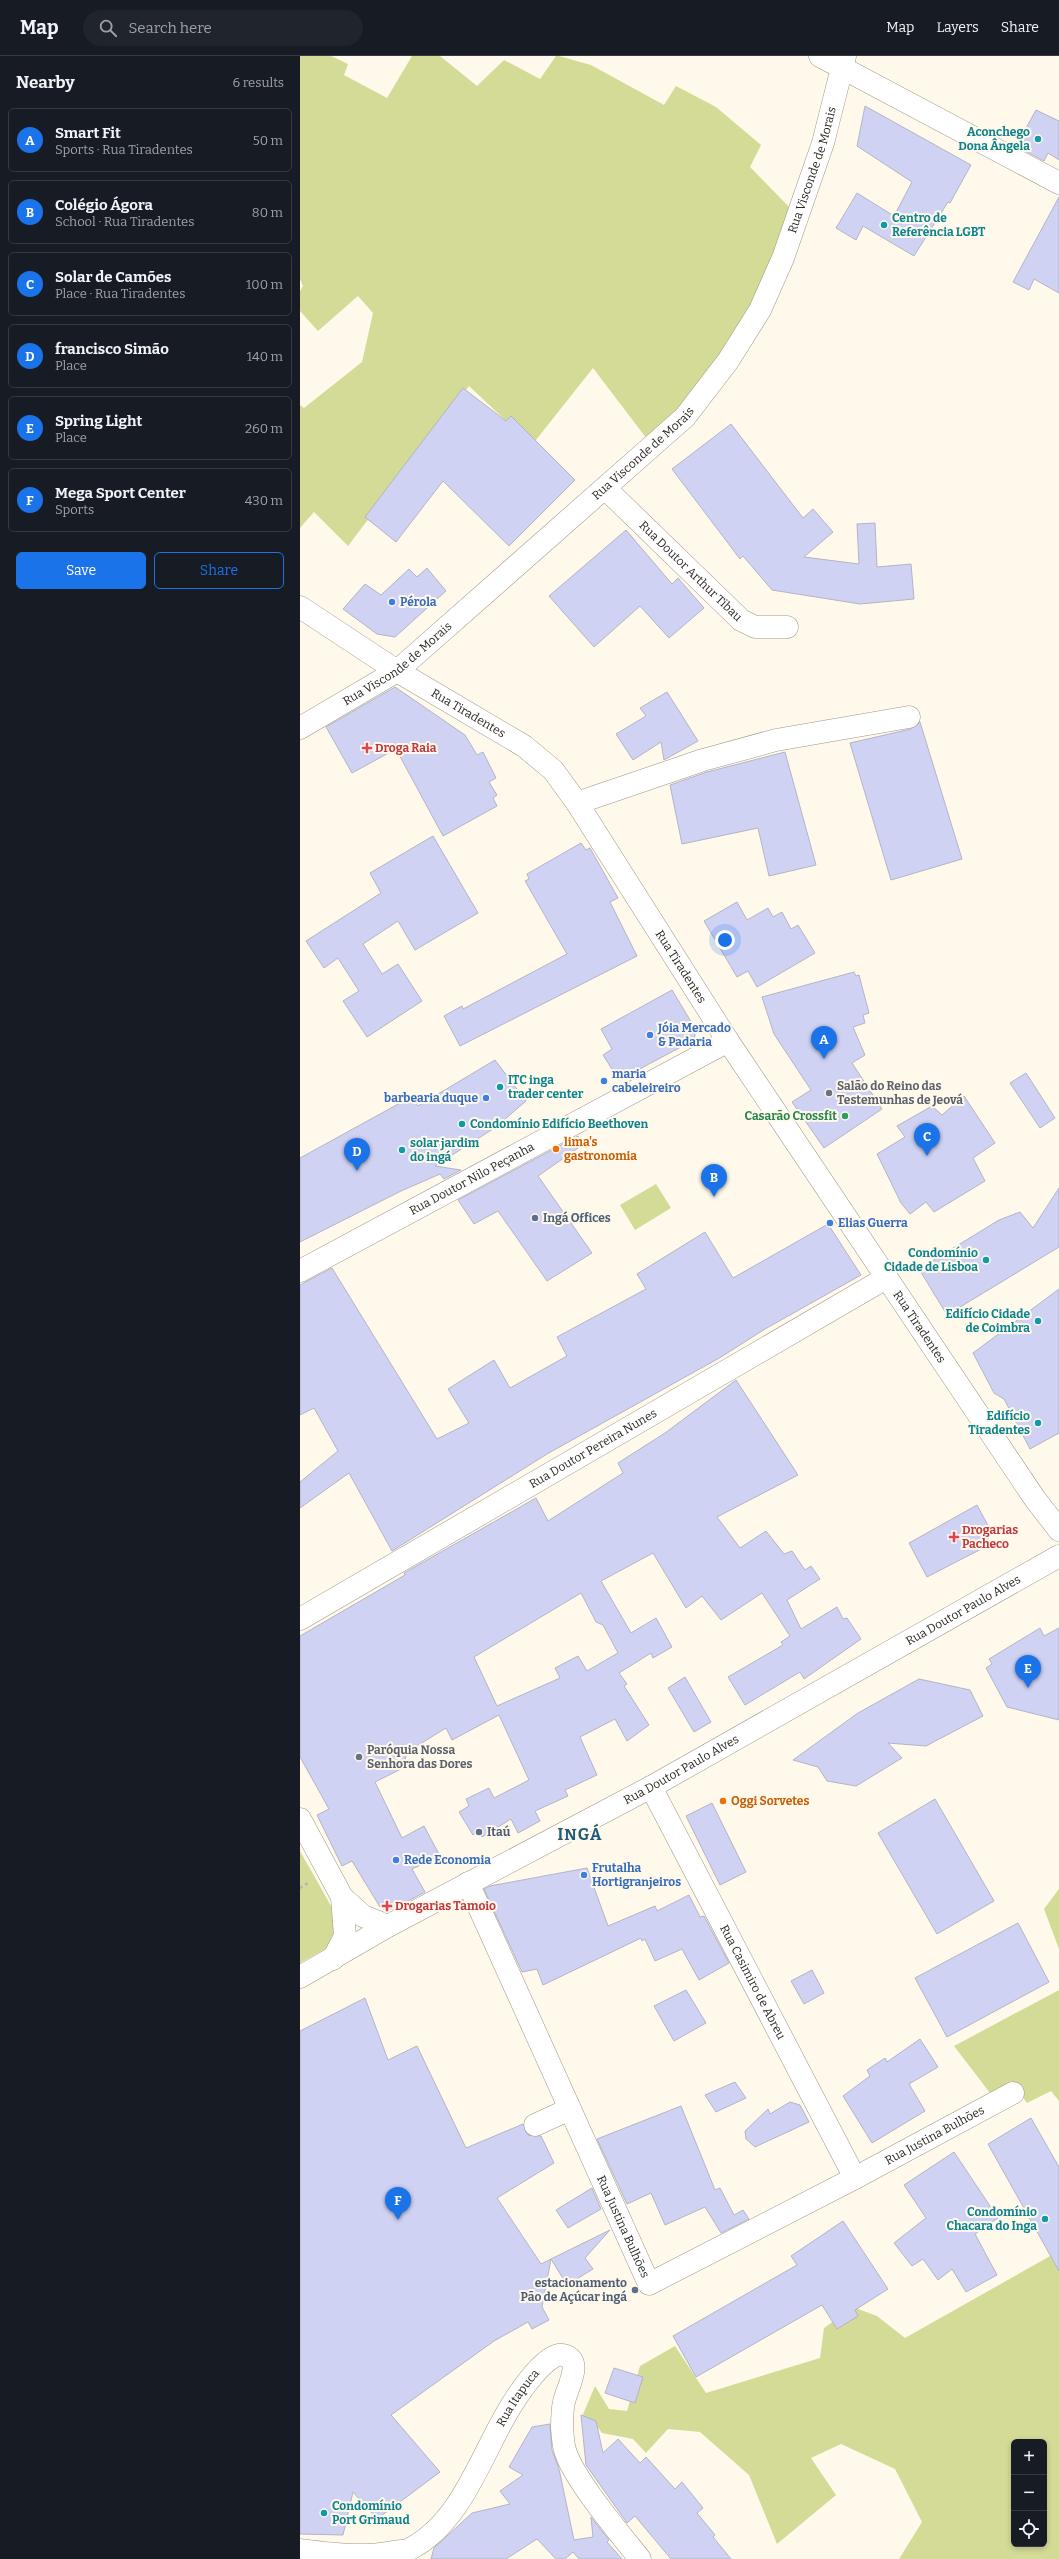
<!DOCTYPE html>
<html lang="en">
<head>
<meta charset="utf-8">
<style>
  :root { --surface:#171b24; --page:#20242c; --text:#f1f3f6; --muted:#9ea1a6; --line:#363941; --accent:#1a73e8 }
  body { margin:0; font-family:Bitter,serif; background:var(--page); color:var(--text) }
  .controls { position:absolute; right:12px; bottom:12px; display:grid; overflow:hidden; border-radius:6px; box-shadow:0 2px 6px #0003 }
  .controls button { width:36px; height:36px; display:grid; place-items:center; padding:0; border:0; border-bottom:1px solid var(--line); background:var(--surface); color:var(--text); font:20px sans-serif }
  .you { position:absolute; left:425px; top:884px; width:14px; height:14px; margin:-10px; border:3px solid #fff; border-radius:50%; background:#1a73e8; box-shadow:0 0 0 6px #1a73e833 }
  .badge { display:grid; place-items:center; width:26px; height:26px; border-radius:50%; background:var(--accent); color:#fff; font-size:13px; font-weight:700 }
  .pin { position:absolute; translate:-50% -33px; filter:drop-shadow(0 1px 2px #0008) }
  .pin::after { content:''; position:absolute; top:21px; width:14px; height:12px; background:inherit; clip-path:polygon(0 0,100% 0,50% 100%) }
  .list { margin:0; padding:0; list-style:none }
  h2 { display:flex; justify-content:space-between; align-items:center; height:52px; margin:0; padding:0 16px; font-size:17px }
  h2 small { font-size:13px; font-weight:400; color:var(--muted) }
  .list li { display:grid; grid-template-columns:26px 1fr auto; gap:12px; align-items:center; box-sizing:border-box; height:64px; margin:0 8px 8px; padding:0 8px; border:1px solid var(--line); border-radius:6px }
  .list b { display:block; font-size:15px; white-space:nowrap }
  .list p { margin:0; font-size:13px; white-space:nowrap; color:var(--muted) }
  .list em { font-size:13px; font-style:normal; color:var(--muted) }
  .actions { display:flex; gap:8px; padding:12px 16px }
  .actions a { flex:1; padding:9px 0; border:1px solid var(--accent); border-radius:6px; text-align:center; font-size:14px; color:var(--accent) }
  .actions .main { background:var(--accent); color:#fff }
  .icon { flex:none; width:22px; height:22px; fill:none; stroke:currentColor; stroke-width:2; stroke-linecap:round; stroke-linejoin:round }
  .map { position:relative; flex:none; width:759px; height:2503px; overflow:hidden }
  header { display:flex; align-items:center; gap:24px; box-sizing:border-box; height:56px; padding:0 20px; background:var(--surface); border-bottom:1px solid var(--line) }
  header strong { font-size:19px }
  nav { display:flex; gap:22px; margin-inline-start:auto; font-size:14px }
  .search { width:280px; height:36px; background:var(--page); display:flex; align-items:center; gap:10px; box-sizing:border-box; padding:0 14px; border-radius:22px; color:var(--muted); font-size:15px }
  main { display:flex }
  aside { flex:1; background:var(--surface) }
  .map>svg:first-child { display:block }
</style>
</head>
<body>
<header>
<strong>Map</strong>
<div class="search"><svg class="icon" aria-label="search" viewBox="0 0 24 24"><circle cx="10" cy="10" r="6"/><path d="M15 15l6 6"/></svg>Search here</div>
<nav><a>Map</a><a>Layers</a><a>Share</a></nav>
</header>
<main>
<aside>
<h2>Nearby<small>6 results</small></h2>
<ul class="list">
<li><span class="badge">A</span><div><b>Smart Fit</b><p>Sports · Rua Tiradentes</p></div><em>50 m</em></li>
<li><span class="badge">B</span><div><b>Colégio Ágora</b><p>School · Rua Tiradentes</p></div><em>80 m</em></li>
<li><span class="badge">C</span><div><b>Solar de Camões</b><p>Place · Rua Tiradentes</p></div><em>100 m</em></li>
<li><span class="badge">D</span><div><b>francisco Simão</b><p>Place</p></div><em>140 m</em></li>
<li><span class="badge">E</span><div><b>Spring Light</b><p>Place</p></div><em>260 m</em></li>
<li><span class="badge">F</span><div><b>Mega Sport Center</b><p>Sports</p></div><em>430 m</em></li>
</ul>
<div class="actions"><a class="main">Save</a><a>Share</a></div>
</aside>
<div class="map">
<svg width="759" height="2503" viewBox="0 0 759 2503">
  <rect width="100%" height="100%" fill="#fff9eb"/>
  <g fill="#d4db96" fill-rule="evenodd">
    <polygon points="0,0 31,0 48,8 44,19 87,42 112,0 140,0 177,30 204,4 240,23 256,0 259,0 291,9 364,49 376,30 416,51 461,89 450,111 490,152 430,320 347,383 293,312 232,389 169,330 48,490 14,456 0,472 0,349 4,352 62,306 73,257 58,240 18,275 0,255 0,235 3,230 0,223"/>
    <polygon points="356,1128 371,1152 335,1174 320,1149"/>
    <polygon points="0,1795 35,1857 39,1876 25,1893 0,1907"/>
    <polygon points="759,1833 759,1893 744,1853"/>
    <polygon points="759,1934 759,2045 751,2035 727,2047 711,2025 690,2037 654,1990"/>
    <path d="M759 2195V2503H599L622 2466 595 2413 541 2388 511 2402 536 2439 477 2488 449 2419 400 2376 368 2373 346 2397 333 2383 302 2377 293 2365 281 2363 295 2330 309 2353 327 2355 340 2310 375 2290 406 2337 520 2302 524 2272 553 2251 577 2260 605 2282ZM714 2386H744V2488H714Z"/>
  </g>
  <g fill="#d0d2f4" stroke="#b3b4c5" fill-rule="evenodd">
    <polygon points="565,50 671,109 650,147 648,146 614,200 563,170 556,184 536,172 557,137 594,160 612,126 557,90"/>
    <polygon points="736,54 759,65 759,104 748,97 744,105 716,90"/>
    <polygon points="759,141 759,237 734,223 729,234 713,226"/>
    <polygon points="163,332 206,365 211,360 275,424 209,490 143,425 96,486 65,461"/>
    <polygon points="431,368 503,462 513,453 533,476 504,501 559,508 557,468 575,467 577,511 611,508 614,543 560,548 472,534 443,500 440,503 372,413"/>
    <polygon points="326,474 372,528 378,522 404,552 369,582 340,550 294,591 249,540"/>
    <polygon points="127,512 146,535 95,581 77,578 43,553 65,528 81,539 109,513 117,521"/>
    <polygon points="95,631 165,679 177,699 183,696 196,722 189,726 197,739 193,742 197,750 143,780 96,693 52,717 26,671"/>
    <polygon points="367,636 398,685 364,704 361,686 333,704 316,678 346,660 340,652"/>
    <polygon points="620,666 662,803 591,824 550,687 611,673"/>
    <polygon points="485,696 516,809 469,820 458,772 382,788 370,729 407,716"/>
    <polygon points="133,780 178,857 115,894 98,865 63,888 82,918 98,908 122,945 67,981 43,945 59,935 38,902 24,912 6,885 81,837 70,817"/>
    <polygon points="281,787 286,794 290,792 318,842 310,846 337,900 160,990 144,960 162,950 163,953 267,898 225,825 229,823 227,818"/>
    <polygon points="437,846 447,864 468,852 473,861 482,856 491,873 498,869 515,897 457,931 448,915 437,921 404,865"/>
    <polygon points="554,916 556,920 559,919 569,957 563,959 565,967 553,971 565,999 552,1007 582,1053 524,1092 492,1046 511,1034 474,978 462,941"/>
    <polygon points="372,934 396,974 394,984 319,1024 303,999 312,993 301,973"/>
    <polygon points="195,1004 226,1045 196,1071 135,1110 161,1114 144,1123 140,1118 101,1135 0,1186 0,1102 111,1041 118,1050"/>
    <polygon points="726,1017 755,1062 740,1072 710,1027"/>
    <polygon points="664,1040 695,1087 673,1102 685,1125 634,1156 626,1146 610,1158 601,1147 577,1098 605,1081 597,1070 632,1050 642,1059"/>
    <polygon points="278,1080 284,1088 238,1120 292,1197 247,1225 198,1155 174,1168 158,1144"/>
    <polygon points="759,1132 759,1191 647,1259 619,1213 699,1164 720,1156 733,1172"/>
    <polygon points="528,1168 561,1219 465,1273 421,1301 247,1398 92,1495 49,1417 0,1452 0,1426 38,1395 14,1352 0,1359 0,1229 32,1212 137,1383 169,1367 148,1333 194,1304 210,1332 267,1300 257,1281 346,1233 337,1218 405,1176 433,1222"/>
    <polygon points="759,1233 759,1377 730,1393 704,1343 694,1337 673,1297"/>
    <path d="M436 1324 498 1419 417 1461 440 1492 466 1475 484 1498 492 1495 505 1514 511 1510 520 1523 487 1544 501 1573 537 1551 543 1563 547 1562 561 1583 504 1623 500 1616 445 1649 428 1621 483 1589 481 1586 490 1580 462 1537 421 1564 402 1540 386 1552 353 1497 301 1525 331 1577 356 1562 372 1591 353 1602 351 1597 319 1617 327 1628 324 1630 349 1669 327 1685 315 1663 280 1681 297 1719 265 1734 268 1740 235 1755 240 1765 218 1777 211 1763 182 1781 178 1775 173 1779 159 1756 169 1750 166 1743 189 1732 194 1742 229 1724 199 1659 152 1684 146 1672 107 1696 103 1712 75 1726 102 1782 124 1770 140 1800 112 1813 125 1836 93 1853 80 1851 52 1805 42 1810 17 1759 29 1753 0 1701V1580L105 1519 104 1517 236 1442 248 1465 323 1417 318 1407 365 1377ZM281 1537 296 1566 303 1569 318 1597 287 1615 278 1600 255 1612 260 1622 197 1650 174 1601Z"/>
    <polygon points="677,1449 691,1475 685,1491 627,1521 609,1487"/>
    <polygon points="740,1572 744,1580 759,1572 759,1664 707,1651 686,1612 692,1608 689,1603"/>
    <polygon points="385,1621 411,1666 394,1676 368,1632"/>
    <polygon points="619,1623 670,1634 683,1660 626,1690 588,1687 602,1702 556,1730 527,1725 518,1711 493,1704 558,1657"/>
    <polygon points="635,1743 694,1845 637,1878 578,1777"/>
    <polygon points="412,1747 446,1816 420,1829 386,1760"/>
    <polygon points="287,1812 308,1870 355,1850 357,1855 389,1839 400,1861 404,1860 429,1907 399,1924 382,1893 355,1905 345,1883 342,1885 341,1882 243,1929 237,1913 222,1916 184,1833 190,1830"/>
    <polygon points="718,1867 749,1926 647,1981 615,1922"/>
    <polygon points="512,1914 524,1937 504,1948 491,1925"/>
    <polygon points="386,1934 406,1967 374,1985 354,1950"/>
    <polygon points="65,1942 88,2004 117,1990 166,2092 223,2068 228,2079 241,2080 254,2107 197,2142 241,2208 251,2203 242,2251 249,2264 232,2273 228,2266 194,2285 91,2359 140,2416 77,2463 53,2436 43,2479 0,2478 0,1975"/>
    <polygon points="620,1983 638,2011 609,2028 625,2055 572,2087 543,2040 570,2020 567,2014 585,2002 587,2006"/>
    <polygon points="435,2026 446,2042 416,2056 405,2039"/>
    <polygon points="490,2046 500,2049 509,2066 455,2091 446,2083 445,2075 468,2053 470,2058"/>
    <polygon points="381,2050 415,2134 420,2132 434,2159 443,2154 449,2163 421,2177 405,2151 365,2169 351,2137 327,2148 297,2083"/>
    <polygon points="731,2062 759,2111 759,2215 688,2088"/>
    <polygon points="654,2096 698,2162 675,2178 697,2219 666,2236 652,2213 638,2224 623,2203 612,2210 594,2187 626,2162 604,2129"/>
    <polygon points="292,2132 301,2153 268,2172 256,2154"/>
    <polygon points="543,2165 588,2233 555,2254 558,2260 537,2273 522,2249 396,2321 373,2280 497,2209 491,2200"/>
    <polygon points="310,2174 285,2202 293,2213 267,2229 251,2203"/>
    <polygon points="314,2312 343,2321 335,2347 305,2337"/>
    <polygon points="281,2359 296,2365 303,2397 318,2383 340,2407 346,2401 375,2433 382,2426 403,2452 397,2457 415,2479 413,2481 431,2503 371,2503 335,2460 327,2467 286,2409"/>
    <polygon points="250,2368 252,2394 259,2413 274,2484 293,2481 291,2461 309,2484 307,2486 322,2503 279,2503 273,2496 265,2503 256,2503 237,2483 206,2503 131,2503 134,2492 172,2457 210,2448 200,2435 223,2419 209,2411 232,2371"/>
  </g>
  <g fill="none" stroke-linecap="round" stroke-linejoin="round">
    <defs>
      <g id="minor">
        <polyline points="520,0 759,127"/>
        <path id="s1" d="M306 433 441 564 455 571H487"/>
        <path id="s2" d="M0 551 97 615 224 690 253 714 277 747 428 985 735 1443 759 1474"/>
        <path id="s3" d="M0 672 97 615 385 361 428 305 460 254 483 202 523 87 545 0"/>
        <polyline points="277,747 403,704 476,684 609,661"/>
        <path id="s4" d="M0 1215 428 985"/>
        <path id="s5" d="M0 1563 586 1222"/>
        <path id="s6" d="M351 1731 555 2122"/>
        <polyline points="0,1763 42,1841 63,1860 88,1870"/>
        <path id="s7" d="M168 1827 349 2228 555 2122 713 2037"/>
        <polyline points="33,1903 45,1880 42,1841"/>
        <polyline points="235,2069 270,2053"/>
        <path id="s8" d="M0 2494C31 2498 61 2502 93 2496 98 2495 106 2495 110 2493 163 2465 181 2398 211 2350 219 2337 246 2296 263 2299 285 2303 266 2334 264 2346 262 2354 262 2365 262 2373 263 2380 263 2388 265 2394 272 2421 321 2479 340 2503"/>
      </g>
      <g id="major">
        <path id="s9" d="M0 1921 88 1870 351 1731 759 1500"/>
      </g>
    </defs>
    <use href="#minor" stroke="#9e9788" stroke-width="23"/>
    <use href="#major" stroke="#9e9788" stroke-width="23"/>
    <polyline stroke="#bab5aa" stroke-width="2.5" stroke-dasharray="3 3" stroke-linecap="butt" points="0,1832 10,1826"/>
    <use href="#minor" stroke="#fff" stroke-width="22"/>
    <use href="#major" stroke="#fff" stroke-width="22"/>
  </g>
  <g fill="#0f9aa8" stroke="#fff9eb" stroke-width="1.5">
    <circle cx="738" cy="83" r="4"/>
    <circle cx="584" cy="169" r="4"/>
    <circle cx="200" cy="1031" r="4"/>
    <circle cx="162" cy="1068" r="4"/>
    <circle cx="102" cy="1094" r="4"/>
    <circle cx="686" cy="1204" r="4"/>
    <circle cx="738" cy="1265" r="4"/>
    <circle cx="738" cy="1367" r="4"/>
    <circle cx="745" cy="2163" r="4"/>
    <circle cx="24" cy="2457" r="4"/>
  </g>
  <g fill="#3f7fe0" stroke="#fff9eb" stroke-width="1.5">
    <circle cx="92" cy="546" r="4"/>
    <circle cx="350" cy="979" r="4"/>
    <circle cx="304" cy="1025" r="4"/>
    <circle cx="186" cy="1042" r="4"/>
    <circle cx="530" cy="1167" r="4"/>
    <circle cx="96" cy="1804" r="4"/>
    <circle cx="284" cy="1819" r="4"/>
  </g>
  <g fill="#e0444e" stroke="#fff9eb" stroke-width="1.5">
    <path d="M65 686h4v4h4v4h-4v4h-4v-4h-4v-4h4z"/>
    <path d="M652 1475h4v4h4v4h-4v4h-4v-4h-4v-4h4z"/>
    <path d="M85 1844h4v4h4v4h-4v4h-4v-4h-4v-4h4z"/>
  </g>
  <g fill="#6b7280" stroke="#fff9eb" stroke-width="1.5">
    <circle cx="529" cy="1037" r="4"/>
    <circle cx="59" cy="1701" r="4"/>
  </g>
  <circle fill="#2e9e5b" stroke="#fff9eb" stroke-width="1.5" cx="545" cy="1060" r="4"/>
  <g fill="#e8710a" stroke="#fff9eb" stroke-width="1.5">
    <circle cx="256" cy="1093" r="4"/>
    <circle cx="423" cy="1745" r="4"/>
  </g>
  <g fill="#5c6f8a" stroke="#fff9eb" stroke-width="1.5">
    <circle cx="235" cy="1162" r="4"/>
    <circle cx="179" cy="1776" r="4"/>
    <circle cx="335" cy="2234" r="4"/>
  </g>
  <g text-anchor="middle" stroke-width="4" stroke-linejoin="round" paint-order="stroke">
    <g font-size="12" font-weight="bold" fill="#0d838f" stroke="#fff9eb" text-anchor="end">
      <text x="730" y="80">Aconchego<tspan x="730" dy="14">Dona Ângela</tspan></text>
      <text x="592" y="166" text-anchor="start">Centro de<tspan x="592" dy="14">Referência LGBT</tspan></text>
      <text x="208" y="1028" text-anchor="start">ITC inga<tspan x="208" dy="14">trader center</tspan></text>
      <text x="170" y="1072" text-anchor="start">Condomínio Edifício Beethoven</text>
      <text x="110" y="1091" text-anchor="start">solar jardim<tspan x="110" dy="14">do ingá</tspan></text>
      <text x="678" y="1201">Condomínio<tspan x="678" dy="14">Cidade de Lisboa</tspan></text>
      <text x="730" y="1262">Edifício Cidade<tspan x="730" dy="14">de Coimbra</tspan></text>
      <text x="730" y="1364">Edifício<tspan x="730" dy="14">Tiradentes</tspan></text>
      <text x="737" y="2160">Condomínio<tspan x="737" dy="14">Chacara do Inga</tspan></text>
      <text x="32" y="2454" text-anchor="start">Condomínio<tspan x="32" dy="14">Port Grimaud</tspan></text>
    </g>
    <g font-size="12" fill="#2b2822" stroke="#fff9eb">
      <text dy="4" stroke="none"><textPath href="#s3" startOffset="777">Rua Visconde de Morais</textPath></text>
      <text dy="4" stroke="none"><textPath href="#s3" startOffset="441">Rua Visconde de Morais</textPath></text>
      <text dy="4" stroke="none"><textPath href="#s1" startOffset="118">Rua Doutor Arthur Tibau</textPath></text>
      <text dy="4" stroke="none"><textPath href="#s3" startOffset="117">Rua Visconde de Morais</textPath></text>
      <text dy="4" stroke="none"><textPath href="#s2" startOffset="199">Rua Tiradentes</textPath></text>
      <text dy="4" stroke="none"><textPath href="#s2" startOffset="536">Rua Tiradentes</textPath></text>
      <text dy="4" stroke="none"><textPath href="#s4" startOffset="195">Rua Doutor Nilo Peçanha</textPath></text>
      <text dy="4" stroke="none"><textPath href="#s2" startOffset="968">Rua Tiradentes</textPath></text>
      <text dy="4" stroke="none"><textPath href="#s5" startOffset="339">Rua Doutor Pereira Nunes</textPath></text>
      <text dy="4" stroke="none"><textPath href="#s9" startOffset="758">Rua Doutor Paulo Alves</textPath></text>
      <text dy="4" stroke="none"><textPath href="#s9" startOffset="434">Rua Doutor Paulo Alves</textPath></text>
      <text dy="4" stroke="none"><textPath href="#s6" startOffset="220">Rua Casimiro de Abreu</textPath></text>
      <text dy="4" stroke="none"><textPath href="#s7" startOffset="762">Rua Justina Bulhões</textPath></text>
      <text dy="4" stroke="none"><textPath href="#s7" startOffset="377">Rua Justina Bulhões</textPath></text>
      <text dy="4" stroke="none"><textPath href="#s8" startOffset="299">Rua Itapuca</textPath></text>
    </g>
    <g font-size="12" font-weight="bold" fill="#366cbe" stroke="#fff9eb" text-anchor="start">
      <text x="100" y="550">Pérola</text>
      <text x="358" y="976">Jóia Mercado<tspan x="358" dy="14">&amp; Padaria</tspan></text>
      <text x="312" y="1022">maria<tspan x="312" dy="14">cabeleireiro</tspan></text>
      <text x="178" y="1046" text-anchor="end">barbearia duque</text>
      <text x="538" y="1171">Elias Guerra</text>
      <text x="104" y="1808">Rede Economia</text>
      <text x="292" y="1816">Frutalha<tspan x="292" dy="14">Hortigranjeiros</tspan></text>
    </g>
    <g font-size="12" font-weight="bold" fill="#be3a42" stroke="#fff9eb" text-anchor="start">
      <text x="75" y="696">Droga Raia</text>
      <text x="662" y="1478">Drogarias<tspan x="662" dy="14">Pacheco</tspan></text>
      <text x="95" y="1854">Drogarias Tamoio</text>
    </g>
    <g font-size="12" font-weight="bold" fill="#5b616d" stroke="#fff9eb" text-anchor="start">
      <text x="537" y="1034">Salão do Reino das<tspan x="537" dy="14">Testemunhas de Jeová</tspan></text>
      <text x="67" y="1698">Paróquia Nossa<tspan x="67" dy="14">Senhora das Dores</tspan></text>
    </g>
    <g font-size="12" font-weight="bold" fill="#27864d" stroke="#fff9eb" text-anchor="end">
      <text x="537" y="1064">Casarão Crossfit</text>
    </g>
    <g font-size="12" font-weight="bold" fill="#c56008" stroke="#fff9eb" text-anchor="start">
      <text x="264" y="1090">lima's<tspan x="264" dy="14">gastronomia</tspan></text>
      <text x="431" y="1749">Oggi Sorvetes</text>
    </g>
    <g font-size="12" font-weight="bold" fill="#4e5e75" stroke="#fff9eb" text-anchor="start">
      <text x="243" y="1166">Ingá Offices</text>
      <text x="187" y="1780">Itaú</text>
      <text x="327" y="2231" text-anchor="end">estacionamento<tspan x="327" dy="14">Pão de Açúcar ingá</tspan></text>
    </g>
    <g font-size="16" font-weight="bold" letter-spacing="1" fill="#1d5b7a" stroke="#fff9eb">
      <text x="280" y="1784">INGÁ</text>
    </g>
  </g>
</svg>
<div class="controls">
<button>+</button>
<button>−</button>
<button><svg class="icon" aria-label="locate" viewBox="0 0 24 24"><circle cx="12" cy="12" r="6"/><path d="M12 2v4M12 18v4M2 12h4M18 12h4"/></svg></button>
</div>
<div class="you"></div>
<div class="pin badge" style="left:524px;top:1003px">A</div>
<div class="pin badge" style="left:414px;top:1141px">B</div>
<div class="pin badge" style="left:627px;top:1100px">C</div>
<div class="pin badge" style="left:57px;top:1115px">D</div>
<div class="pin badge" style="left:728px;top:1632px">E</div>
<div class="pin badge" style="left:98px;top:2164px">F</div>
</div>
</main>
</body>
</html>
